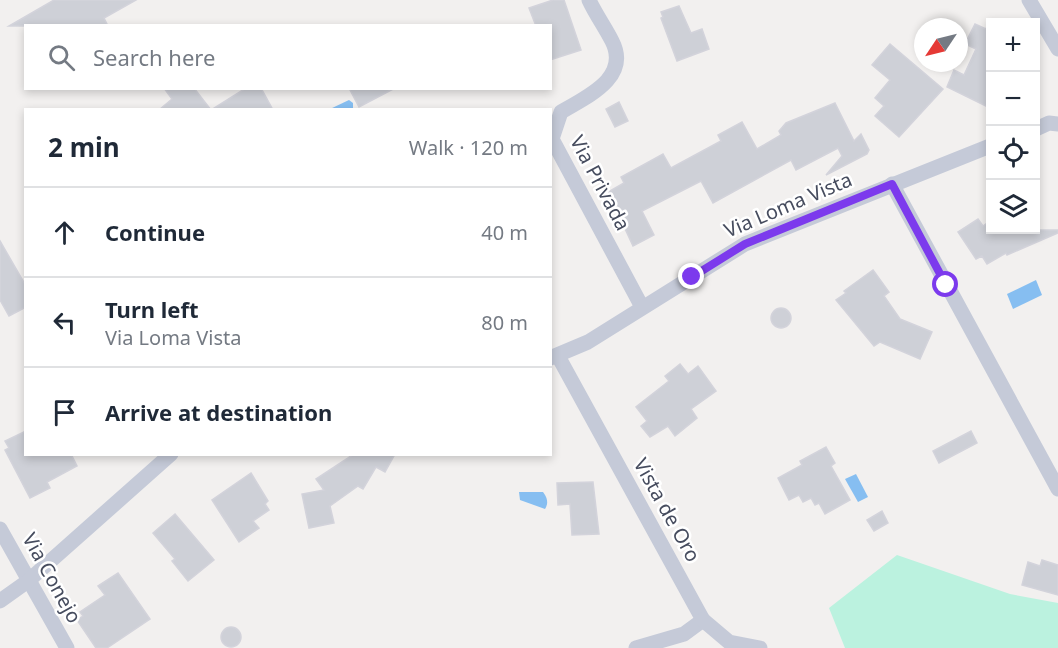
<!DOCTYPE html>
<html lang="en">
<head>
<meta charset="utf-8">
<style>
  :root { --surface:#fff; --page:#f2f2f3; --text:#1f2937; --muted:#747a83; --line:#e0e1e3 }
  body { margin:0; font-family:"Noto Sans",sans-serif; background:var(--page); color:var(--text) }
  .controls { position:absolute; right:18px; top:18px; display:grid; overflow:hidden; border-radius:0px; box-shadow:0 3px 9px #0003 }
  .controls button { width:54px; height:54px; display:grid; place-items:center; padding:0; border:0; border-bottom:2px solid var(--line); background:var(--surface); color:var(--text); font:30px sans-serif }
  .compass { position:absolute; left:914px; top:18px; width:54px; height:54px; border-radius:50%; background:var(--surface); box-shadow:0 3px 9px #0003; rotate:235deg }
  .stop { position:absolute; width:18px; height:18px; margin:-14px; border:4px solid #7c3aed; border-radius:50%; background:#fff }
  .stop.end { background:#7c3aed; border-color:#fff; box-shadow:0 2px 6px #0008 }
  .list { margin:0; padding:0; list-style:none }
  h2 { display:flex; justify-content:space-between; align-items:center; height:78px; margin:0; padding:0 24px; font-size:26px }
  h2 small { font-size:20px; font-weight:400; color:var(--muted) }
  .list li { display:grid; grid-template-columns:39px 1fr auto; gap:18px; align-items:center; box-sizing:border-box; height:90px; padding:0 24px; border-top:2px solid var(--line) }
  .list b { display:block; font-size:22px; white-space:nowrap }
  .list p { margin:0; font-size:20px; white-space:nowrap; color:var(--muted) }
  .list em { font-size:20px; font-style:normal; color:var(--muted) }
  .icon { flex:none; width:33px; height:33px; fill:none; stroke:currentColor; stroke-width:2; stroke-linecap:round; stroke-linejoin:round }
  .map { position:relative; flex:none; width:1058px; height:648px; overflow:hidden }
  .search { position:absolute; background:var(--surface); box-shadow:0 3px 9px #0003; left:24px; top:24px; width:528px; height:66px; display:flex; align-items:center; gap:15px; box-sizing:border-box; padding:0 21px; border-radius:0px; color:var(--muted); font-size:22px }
  .panel { position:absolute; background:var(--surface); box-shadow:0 3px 9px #0003; left:24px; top:108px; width:528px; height:348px; border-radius:0px }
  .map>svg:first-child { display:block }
</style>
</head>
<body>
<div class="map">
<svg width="1058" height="648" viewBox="0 0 1058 648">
  <rect width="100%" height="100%" fill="#f2f0ef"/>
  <polygon fill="#bbf2df" points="897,555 1010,594 1058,603 1058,648 845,648 829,608"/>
  <g fill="#86bef1">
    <polygon points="349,100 353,103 353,109 330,109"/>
    <polygon points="1036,280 1042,295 1013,309 1007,294"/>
    <polygon points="856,474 868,497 858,502 845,479"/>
    <path d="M519 492H543C547 497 549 503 545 509L520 500Z"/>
  </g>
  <g fill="#ced0d7" stroke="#d3d3db" stroke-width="1.5">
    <polygon points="54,0 136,0 104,18 108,26 9,26"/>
    <polygon points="553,0 564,0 581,50 550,60 550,26 536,26 529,8"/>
    <polygon points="679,6 691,33 702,29 709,49 677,61 661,18 663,17 661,12"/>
    <polygon points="990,19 990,108 947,87 954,70 964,75 976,49 965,44 975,24 986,29"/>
    <polygon points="890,44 943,89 899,137 875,116 884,106 875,98 890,80 872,65"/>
    <polygon points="164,88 194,88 211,110 159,110 172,99"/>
    <polygon points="246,88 261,88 273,110 211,110"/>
    <polygon points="349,88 395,88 359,107"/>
    <polygon points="619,102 628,121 615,127 606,109"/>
    <polygon points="835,103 854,141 861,134 869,150 867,154 826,175 842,156 838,148 796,170 791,160 713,203 701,181 642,211 654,235 633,246 608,192 624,183 621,177 663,154 671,168 721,141 718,135 742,122 757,149 781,135 779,131 786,123"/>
    <polygon points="978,219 983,226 990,221 990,230 1058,230 1058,233 1007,255 1006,253 987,264 982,256 976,259 958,232"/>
    <polygon points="0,241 26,286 26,307 9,316 0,300"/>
    <polygon points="873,270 889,292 884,296 900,319 932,332 920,359 880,342 874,346 836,300 846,293 844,291"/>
    <circle cx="781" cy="318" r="10"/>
    <polygon points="680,364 688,374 698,366 716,391 691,409 697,418 675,436 668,426 650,437 641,426 647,421 636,407 669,381 665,376"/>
    <polygon points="26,431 26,454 71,454 77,466 47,482 50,488 30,498 5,450 9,448 5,441"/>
    <polygon points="971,431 977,443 939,463 933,451"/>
    <polygon points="826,447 835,463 831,466 850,500 825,514 819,503 815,505 811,498 803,502 799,495 789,500 778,478 802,465 800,461"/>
    <polygon points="354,454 395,454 385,472 376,467 363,489 358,486 330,506 334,523 309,528 302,494 324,490 316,479"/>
    <polygon points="251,473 268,501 265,504 269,510 253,521 259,528 239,542 212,500"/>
    <polygon points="593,482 599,534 572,535 570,504 558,505 557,483"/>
    <polygon points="882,511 888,523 874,531 867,520"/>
    <polygon points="175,514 214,560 188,581 172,561 175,559 153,533"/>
    <polygon points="1042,560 1058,565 1058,595 1022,585 1028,562 1040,566"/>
    <polygon points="118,573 150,619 107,648 96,648 77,620 83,616 80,612 105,595 98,586"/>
    <circle cx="231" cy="637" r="10"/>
  </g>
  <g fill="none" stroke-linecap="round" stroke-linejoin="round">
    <g stroke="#c5cad8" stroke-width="15">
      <path d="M589 0C596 15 605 27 612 41 631 78 586 97 561 112L552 139 642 307"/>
      <polyline points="1029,0 1058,49"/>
      <polyline points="1036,129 1049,123 1058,124"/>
      <polyline points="892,184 1058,489"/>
      <polyline points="558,356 703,620 684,634 636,648"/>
      <polyline points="550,358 588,342 745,244 990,146"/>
      <polyline points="0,529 67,648"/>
      <polyline points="0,601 28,581 171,454"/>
      <polyline points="703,620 729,642 760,648"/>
    </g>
  </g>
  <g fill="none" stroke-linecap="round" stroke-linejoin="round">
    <polyline stroke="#7c3aed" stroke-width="8" points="692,277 745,244 892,184 946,285"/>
  </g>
  <g text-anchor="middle" stroke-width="5" stroke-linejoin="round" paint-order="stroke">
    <g font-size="20" fill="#464c5e" stroke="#fff">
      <text transform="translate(600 183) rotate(62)" y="7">Via Privada</text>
      <text transform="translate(788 205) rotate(-23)" y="7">Via Loma Vista</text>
      <text transform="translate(667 510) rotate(61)" y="7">Vista de Oro</text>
      <text transform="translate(52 578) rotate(61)" y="7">Via Conejo</text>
    </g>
  </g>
</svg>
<div class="controls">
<button>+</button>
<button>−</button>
<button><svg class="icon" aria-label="locate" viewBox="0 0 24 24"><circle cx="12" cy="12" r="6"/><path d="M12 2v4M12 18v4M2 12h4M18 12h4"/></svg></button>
<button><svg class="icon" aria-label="layers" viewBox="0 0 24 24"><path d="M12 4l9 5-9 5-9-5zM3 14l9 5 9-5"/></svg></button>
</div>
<svg class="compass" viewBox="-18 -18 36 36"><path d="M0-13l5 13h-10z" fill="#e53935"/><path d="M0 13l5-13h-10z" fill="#747a83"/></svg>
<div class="stop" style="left:946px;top:285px"></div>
<div class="stop end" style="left:692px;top:277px"></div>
<div class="search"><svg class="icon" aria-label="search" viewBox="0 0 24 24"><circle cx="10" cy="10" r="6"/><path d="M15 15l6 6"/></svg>Search here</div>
<section class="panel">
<h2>2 min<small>Walk · 120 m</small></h2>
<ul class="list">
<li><svg class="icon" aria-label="ahead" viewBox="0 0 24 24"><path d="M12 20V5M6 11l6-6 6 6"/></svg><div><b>Continue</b></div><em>40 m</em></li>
<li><svg class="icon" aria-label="left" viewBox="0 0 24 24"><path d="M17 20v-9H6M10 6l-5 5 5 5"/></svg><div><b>Turn left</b><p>Via Loma Vista</p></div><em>80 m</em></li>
<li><svg class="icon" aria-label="arrive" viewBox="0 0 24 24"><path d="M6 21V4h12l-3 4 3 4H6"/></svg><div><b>Arrive at destination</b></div></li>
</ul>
</section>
</div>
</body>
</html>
